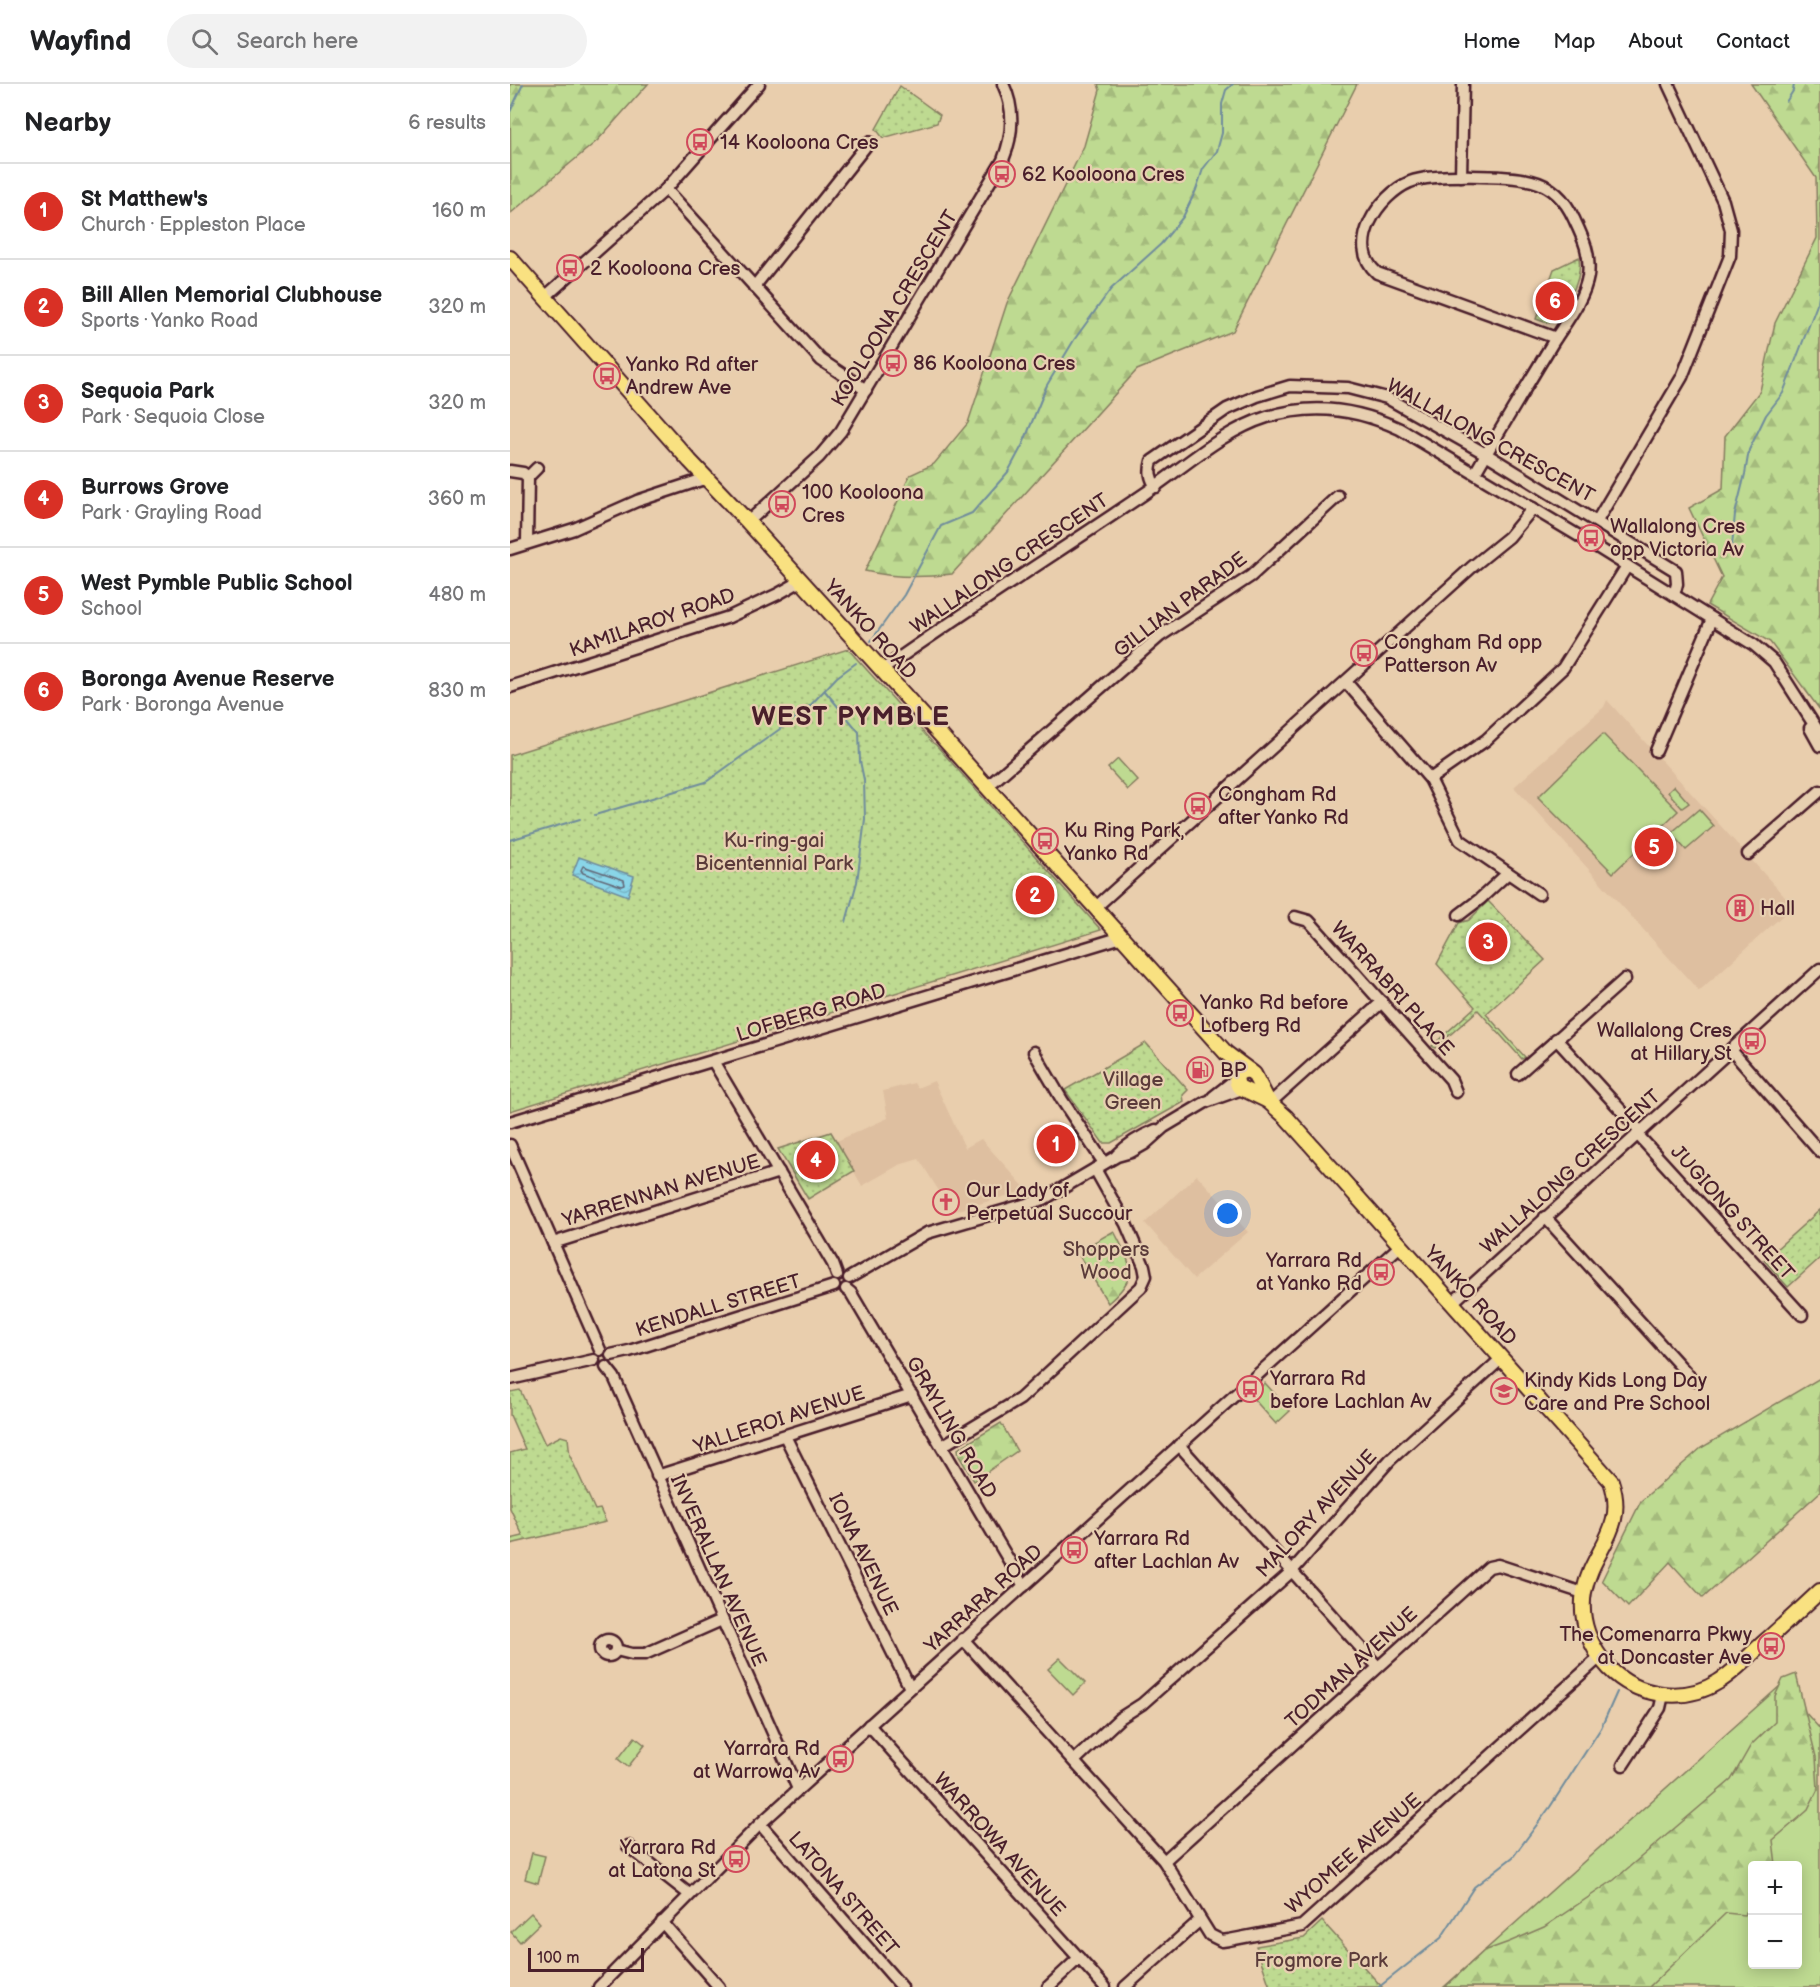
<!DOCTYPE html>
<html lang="en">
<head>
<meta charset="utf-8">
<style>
  :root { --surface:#fff; --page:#f2f2f2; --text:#202124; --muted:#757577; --line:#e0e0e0; --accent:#d93025 }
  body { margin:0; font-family:"Balsamiq Sans",sans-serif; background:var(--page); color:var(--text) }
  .controls { position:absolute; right:18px; bottom:18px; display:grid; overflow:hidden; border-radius:6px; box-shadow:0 3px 15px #0003 }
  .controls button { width:54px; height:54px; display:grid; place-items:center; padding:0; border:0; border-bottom:2px solid var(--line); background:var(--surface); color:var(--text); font:30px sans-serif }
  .scale { position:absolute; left:18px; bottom:15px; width:116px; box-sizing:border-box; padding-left:6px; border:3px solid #4a1f2b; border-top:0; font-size:16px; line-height:21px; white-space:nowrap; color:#4a1f2b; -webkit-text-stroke:4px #e7cfb0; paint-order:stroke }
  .you { position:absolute; left:718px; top:1130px; width:21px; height:21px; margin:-15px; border:4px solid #fff; border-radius:50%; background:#1a73e8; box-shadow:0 0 0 9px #1a73e833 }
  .badge { display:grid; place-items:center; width:39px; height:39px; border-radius:50%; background:var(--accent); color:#fff; font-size:20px; font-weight:700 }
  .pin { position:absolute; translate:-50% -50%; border:3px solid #fff; box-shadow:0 2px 6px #0006 }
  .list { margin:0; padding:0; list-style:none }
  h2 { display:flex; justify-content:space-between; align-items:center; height:78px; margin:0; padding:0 24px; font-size:26px }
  h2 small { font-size:20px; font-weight:400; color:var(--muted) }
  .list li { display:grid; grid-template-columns:39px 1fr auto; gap:18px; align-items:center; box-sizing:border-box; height:96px; padding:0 24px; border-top:2px solid var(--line) }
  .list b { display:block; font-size:22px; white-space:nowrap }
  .list p { margin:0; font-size:20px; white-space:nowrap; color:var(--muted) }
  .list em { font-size:20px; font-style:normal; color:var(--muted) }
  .icon { flex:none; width:33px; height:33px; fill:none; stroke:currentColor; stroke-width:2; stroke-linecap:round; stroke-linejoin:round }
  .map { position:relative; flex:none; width:1310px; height:1903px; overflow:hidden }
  header { display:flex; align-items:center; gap:36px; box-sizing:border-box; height:84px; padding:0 30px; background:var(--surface); border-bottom:2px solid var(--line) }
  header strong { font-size:28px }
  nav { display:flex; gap:33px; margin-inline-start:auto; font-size:21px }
  .search { width:420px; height:54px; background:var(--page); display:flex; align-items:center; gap:15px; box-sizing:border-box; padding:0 21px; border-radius:33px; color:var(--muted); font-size:22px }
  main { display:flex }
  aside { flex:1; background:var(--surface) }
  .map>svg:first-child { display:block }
</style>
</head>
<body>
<header>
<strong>Wayfind</strong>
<div class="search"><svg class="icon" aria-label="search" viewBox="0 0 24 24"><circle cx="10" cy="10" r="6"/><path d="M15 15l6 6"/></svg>Search here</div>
<nav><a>Home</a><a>Map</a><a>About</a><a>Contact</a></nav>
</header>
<main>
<aside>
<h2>Nearby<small>6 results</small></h2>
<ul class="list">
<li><span class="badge">1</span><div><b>St Matthew's</b><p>Church · Eppleston Place</p></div><em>160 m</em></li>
<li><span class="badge">2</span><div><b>Bill Allen Memorial Clubhouse</b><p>Sports · Yanko Road</p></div><em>320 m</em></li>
<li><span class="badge">3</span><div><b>Sequoia Park</b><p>Park · Sequoia Close</p></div><em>320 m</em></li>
<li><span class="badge">4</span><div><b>Burrows Grove</b><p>Park · Grayling Road</p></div><em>360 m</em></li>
<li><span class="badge">5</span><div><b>West Pymble Public School</b><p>School</p></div><em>480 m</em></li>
<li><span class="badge">6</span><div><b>Boronga Avenue Reserve</b><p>Park · Boronga Avenue</p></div><em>830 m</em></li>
</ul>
</aside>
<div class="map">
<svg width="1310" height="1903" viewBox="0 0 1310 1903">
  <defs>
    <pattern id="forest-firs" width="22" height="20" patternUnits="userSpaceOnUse" patternTransform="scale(1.5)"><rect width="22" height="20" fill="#beda91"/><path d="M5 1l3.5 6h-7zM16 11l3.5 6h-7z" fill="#a5bb7d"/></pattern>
    <pattern id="park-dots" width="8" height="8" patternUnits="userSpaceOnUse" patternTransform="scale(1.5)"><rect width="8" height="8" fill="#beda91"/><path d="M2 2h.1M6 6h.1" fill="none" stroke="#a5bb7d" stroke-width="1.8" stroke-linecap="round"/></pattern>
    <pattern id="water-waves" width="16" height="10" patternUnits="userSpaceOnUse" patternTransform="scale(1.5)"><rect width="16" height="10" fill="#89d5e8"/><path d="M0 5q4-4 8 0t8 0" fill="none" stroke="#78b6c7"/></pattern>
  </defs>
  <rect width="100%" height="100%" fill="#e9cead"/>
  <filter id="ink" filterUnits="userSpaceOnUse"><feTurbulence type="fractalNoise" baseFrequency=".0167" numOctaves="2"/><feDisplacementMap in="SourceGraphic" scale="12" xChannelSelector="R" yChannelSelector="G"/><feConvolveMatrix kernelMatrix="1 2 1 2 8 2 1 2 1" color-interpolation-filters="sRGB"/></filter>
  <g filter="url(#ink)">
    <g fill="#debfa0">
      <polygon points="1097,616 1283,822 1189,907 1004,703 1094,623"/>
      <polygon points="424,997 455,1064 471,1055 517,1106 442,1128 409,1075 389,1081 352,1102 327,1057 378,1034 373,1007 404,999 407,1004"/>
      <polygon points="687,1091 738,1148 684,1195 635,1139"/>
    </g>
    <g fill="#beda91" stroke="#847c5e" stroke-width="1.5" fill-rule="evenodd">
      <polygon points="1093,650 1168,727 1103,789 1028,713"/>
      <polygon points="608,675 628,697 618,706 598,684"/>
      <polygon points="1164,702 1179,719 1172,724 1158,708"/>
      <polygon points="1189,725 1204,742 1176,766 1161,749"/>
      <polygon points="755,1299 780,1327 766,1340 741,1312"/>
      <polygon points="550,1574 575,1599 563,1611 538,1585"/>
      <path d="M1271 1601 1310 1645V1903H934ZM1242 1782H1288V1880H1242Z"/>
      <polygon points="125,1653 135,1661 118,1683 108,1675"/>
      <polygon points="22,1769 35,1772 28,1799 15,1795"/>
      <polygon points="21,1829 30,1839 10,1858 1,1848"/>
    </g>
    <g fill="url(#forest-firs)" stroke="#847c5e" stroke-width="1.5">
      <polygon points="0,0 138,0 88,56 1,129"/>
      <path d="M588 0H847L723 247 627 286 442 490C412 494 385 494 355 487L400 391 424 380 458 339 497 219 574 62 590 6Z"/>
      <polygon points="1241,0 1310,0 1310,626 1260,558 1197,521 1212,493 1179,424 1213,405 1215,352 1250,307 1265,239 1307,154 1306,94"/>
      <path d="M604 1147C621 1181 631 1191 598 1219L567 1168Z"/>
      <polygon points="1310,1294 1310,1408 1193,1514 1160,1478 1118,1523 1092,1496 1131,1417 1191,1364"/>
      <polygon points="491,1339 507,1367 464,1397 449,1372 448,1365"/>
      <polygon points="1286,1590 1306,1673 1308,1705 1297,1727 1263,1756 1266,1781 1242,1782 1242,1821 1234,1831 1216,1829 1139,1903 935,1903 974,1867 999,1858 1034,1843 1104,1796 1221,1696 1241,1661 1265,1638 1265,1612 1273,1595"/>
    </g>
    <g fill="url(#park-dots)" stroke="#847c5e" stroke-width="1.5">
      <polygon points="390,2 430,31 427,39 373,54 366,45"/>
      <path d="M1069 173C1072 194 1063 208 1052 226 1050 229 1048 235 1044 237 1039 241 1032 237 1026 235L1044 185Z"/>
      <polygon points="338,565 423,659 426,661 591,846 0,1027 0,671"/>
      <polygon points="978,817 1035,876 976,930 1015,973 1012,975 968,926 925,964 922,962 965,923 927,880 949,839 959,836"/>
      <polygon points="636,959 678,1006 673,1011 674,1018 601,1059 593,1059 555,1006"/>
      <polygon points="321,1048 344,1087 298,1115 268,1065"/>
      <polygon points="1310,1126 1310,1174 1278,1203 1254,1176"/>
      <polygon points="10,1306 35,1360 51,1352 58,1354 60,1372 85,1426 90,1425 96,1438 0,1460 0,1455 13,1452 0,1424 0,1369 15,1365 0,1331 0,1308"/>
      <polygon points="812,1837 872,1903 760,1903 746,1862 794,1854"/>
    </g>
    <polygon fill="url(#water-waves)" stroke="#708c9c" stroke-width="1.5" points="69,773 124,792 118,812 62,791"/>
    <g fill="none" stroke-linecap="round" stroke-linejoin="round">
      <polygon stroke="#636877" stroke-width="1.5" points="73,782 114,796 115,801 112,802 73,789 71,786"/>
      <g stroke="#708c9c" stroke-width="2">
        <polyline points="1276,18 1283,7 1284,0"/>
        <polyline points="0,28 13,0"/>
        <polyline points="1222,462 1225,430 1235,390 1239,366 1256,331 1273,309 1280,291 1308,218 1310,204"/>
        <polyline points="361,557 394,511 431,442 462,429 498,388 513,360 537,301 564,256 601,205 651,160 673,133 686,106 693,85 707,67 712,49 712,20 716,6 723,0"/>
        <polyline points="315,607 349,648 350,677 354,696 355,735 347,798 336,838"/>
        <polyline points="85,731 196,698 295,627 327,593 346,579"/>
        <polyline points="0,756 70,735"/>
        <polyline points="869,1903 931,1854 964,1803 1003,1773 1040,1723 1091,1644 1107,1608"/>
      </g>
      <defs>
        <g id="minor">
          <polyline points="951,92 953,0"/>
          <polyline points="156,105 311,276 356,306"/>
          <polyline points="244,203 359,58"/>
          <polyline points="35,213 156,105 249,0"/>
          <polyline points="0,387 13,389 18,393 17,459"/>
          <path d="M965 389C990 346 1016 303 1042 260 1055 239 1074 216 1078 192 1081 170 1073 154 1064 135 1056 117 1043 102 1022 97 998 91 924 89 900 98 869 111 835 161 867 189L1046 254"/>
          <polyline points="18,393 27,384"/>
          <path d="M646 403C640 394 639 387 642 377L717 325 747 312 780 302 838 304 877 314 976 370 1166 487 1167 500 1164 511"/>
          <polyline points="1087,437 1172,293 1220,172 1221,146 1213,117 1158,0"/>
          <path d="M238 438 309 373 331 347 493 76C503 51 505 25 493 0"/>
          <polyline points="0,465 64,445 127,417 197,394"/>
          <path d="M372 586C458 525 547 469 634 410 673 384 712 347 757 333 802 319 848 325 890 345L1074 455 1244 561 1264 578 1310 650"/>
          <polyline points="836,598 920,695 950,756 1029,810"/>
          <polyline points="0,603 219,533 268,510 291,497"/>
          <polyline points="1300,644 1310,662"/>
          <polyline points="1146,667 1202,535"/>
          <polyline points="920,695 976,656 1053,584 1117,482"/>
          <polyline points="477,703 650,552 741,492 828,412"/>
          <polyline points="1238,770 1310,707"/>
          <polyline points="586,823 962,483 999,453 1023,424"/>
          <polyline points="949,831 970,815 998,789"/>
          <polyline points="785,833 799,837 941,996 946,1008"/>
          <polyline points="1046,955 1130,1047"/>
          <polyline points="1221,966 1310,1068"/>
          <polyline points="524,968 552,1016 594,1079"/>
          <polyline points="203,977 323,1180 327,1191"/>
          <polyline points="1008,990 1115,895"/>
          <polyline points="703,1013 726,995"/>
          <polyline points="760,1019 872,918"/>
          <polyline points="0,1038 612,853"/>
          <polyline points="1127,1050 1292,1231"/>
          <polyline points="0,1061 90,1266"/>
          <path d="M607 1071C619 1059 631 1052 646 1046"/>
          <polyline points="1035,1133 1183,1296"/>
          <polyline points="43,1159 269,1088"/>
          <polyline points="339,1194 417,1149 534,1115 607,1072 621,1068 635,1060 654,1043 696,1018 732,1005"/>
          <polyline points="336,1205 341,1209 514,1502"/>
          <polyline points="942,1219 1310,885"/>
          <polyline points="101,1271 119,1267 324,1202"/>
          <polyline points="96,1283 104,1293 288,1705"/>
          <polyline points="0,1295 84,1276"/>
          <polyline points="275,1352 400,1604"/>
          <polyline points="669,1361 868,1583"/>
          <polyline points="432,1362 510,1315 631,1203 636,1192 634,1182 616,1140 585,1085"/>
          <polyline points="147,1392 402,1311"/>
          <polyline points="453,1555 654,1777 700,1851 712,1857 719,1856 792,1842 1090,1573"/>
          <circle cx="98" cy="1564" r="8"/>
          <polyline points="106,1566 122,1570 135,1570 212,1536"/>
          <polyline points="359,1641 595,1903"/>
          <polyline points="564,1677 610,1634 632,1620 781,1488 880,1376 992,1274"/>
          <polyline points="1113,1681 1150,1624 1153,1611"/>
          <polyline points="250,1740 392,1903"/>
          <polyline points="118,1762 179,1810"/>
          <polyline points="654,1777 979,1483 988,1481 1073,1509"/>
          <polyline points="152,1838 209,1903"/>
          <polyline points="89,1903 250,1740 890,1162"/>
          <polyline points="538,1903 569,1874"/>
          <polyline points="615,1903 690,1836"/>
        </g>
        <g id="major">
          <polyline points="0,174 180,377 238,438 372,586 716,969 744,990 758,1017"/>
          <path d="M740 987C729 985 723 993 729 1003L758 1017 776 1033 1101 1397C1118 1446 1082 1465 1074 1508 1069 1535 1080 1564 1099 1584 1126 1612 1173 1620 1208 1598 1223 1589 1236 1575 1249 1563 1270 1544 1290 1526 1310 1507"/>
        </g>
      </defs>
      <use href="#minor" stroke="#4a1f2b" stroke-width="15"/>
      <use href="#major" stroke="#4a1f2b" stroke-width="18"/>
      <use href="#minor" stroke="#e7cfb0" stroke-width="10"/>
      <use href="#major" stroke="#f9e181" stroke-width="14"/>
    </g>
  </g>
  <defs>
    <symbol id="bus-ring" viewBox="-11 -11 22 22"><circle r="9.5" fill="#e7cfb0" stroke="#d1495b" stroke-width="1.5"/><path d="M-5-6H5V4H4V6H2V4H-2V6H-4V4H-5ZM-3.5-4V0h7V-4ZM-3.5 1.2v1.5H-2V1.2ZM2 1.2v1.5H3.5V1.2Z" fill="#d1495b"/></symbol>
    <symbol id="building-ring" viewBox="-11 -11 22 22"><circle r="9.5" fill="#e7cfb0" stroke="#d1495b" stroke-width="1.5"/><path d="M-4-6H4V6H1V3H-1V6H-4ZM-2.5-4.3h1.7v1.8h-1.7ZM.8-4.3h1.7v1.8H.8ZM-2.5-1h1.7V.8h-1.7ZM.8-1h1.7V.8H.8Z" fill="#d1495b"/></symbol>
    <symbol id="fuel-ring" viewBox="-11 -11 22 22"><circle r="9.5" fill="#e7cfb0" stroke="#d1495b" stroke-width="1.5"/><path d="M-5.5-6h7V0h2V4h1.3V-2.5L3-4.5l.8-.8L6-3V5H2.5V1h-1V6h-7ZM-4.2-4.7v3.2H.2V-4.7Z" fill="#d1495b"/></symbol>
    <symbol id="church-ring" viewBox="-11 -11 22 22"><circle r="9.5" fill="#e7cfb0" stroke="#d1495b" stroke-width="1.5"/><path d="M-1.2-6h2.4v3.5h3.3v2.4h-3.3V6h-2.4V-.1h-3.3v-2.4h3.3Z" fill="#d1495b"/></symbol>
    <symbol id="school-ring" viewBox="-11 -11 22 22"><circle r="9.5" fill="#e7cfb0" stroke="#d1495b" stroke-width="1.5"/><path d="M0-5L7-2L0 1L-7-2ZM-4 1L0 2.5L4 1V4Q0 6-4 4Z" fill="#d1495b"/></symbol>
  </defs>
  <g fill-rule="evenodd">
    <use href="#bus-ring" x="175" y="43" width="30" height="30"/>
    <use href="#bus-ring" x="477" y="75" width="30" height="30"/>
    <use href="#bus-ring" x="45" y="169" width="30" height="30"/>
    <use href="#bus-ring" x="368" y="264" width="30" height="30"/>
    <use href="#bus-ring" x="82" y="277" width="30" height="30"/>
    <use href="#bus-ring" x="257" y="405" width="30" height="30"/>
    <use href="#bus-ring" x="1066" y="439" width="30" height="30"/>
    <use href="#bus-ring" x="839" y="554" width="30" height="30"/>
    <use href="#bus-ring" x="673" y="707" width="30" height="30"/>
    <use href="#bus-ring" x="520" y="742" width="30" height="30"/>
    <use href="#building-ring" x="1215" y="809" width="30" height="30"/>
    <use href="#bus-ring" x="655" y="914" width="30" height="30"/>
    <use href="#bus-ring" x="1227" y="942" width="30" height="30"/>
    <use href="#fuel-ring" x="675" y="971" width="30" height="30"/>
    <use href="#church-ring" x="421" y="1103" width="30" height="30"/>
    <use href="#bus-ring" x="856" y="1173" width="30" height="30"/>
    <use href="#bus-ring" x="725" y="1290" width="30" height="30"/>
    <use href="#school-ring" x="979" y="1292" width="30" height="30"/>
    <use href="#bus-ring" x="549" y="1451" width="30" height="30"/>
    <use href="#bus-ring" x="1246" y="1547" width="30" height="30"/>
    <use href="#bus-ring" x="315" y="1660" width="30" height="30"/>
    <use href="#bus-ring" x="211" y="1760" width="30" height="30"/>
  </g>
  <g text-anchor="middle" stroke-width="4.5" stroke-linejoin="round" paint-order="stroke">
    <g font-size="20" fill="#4a1f2b" stroke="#e7cfb0" text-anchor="start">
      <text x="210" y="65">14 Kooloona Cres</text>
      <text x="512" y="97">62 Kooloona Cres</text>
      <text x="80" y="191">2 Kooloona Cres</text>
      <text x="403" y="286">86 Kooloona Cres</text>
      <text x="116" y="287">Yanko Rd after<tspan x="116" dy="23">Andrew Ave</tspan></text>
      <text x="292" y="415">100 Kooloona<tspan x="292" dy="23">Cres</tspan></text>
      <text x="1100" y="449">Wallalong Cres<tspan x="1100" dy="23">opp Victoria Av</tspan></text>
      <text x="874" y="565">Congham Rd opp<tspan x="874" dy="23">Patterson Av</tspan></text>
      <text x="708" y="717">Congham Rd<tspan x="708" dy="23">after Yanko Rd</tspan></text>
      <text x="554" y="753">Ku Ring Park,<tspan x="554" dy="23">Yanko Rd</tspan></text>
      <text x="1250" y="831">Hall</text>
      <text x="690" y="925">Yanko Rd before<tspan x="690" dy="23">Lofberg Rd</tspan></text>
      <text x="1222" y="953" text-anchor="end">Wallalong Cres<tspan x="1222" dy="23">at Hillary St</tspan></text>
      <text x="710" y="993">BP</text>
      <text x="456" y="1113">Our Lady of<tspan x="456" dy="23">Perpetual Succour</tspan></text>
      <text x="852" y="1183" text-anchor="end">Yarrara Rd<tspan x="852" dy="23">at Yanko Rd</tspan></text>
      <text x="760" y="1301">Yarrara Rd<tspan x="760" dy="23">before Lachlan Av</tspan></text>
      <text x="1014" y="1303">Kindy Kids Long Day<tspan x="1014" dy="23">Care and Pre School</tspan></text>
      <text x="584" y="1461">Yarrara Rd<tspan x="584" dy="23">after Lachlan Av</tspan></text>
      <text x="1242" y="1557" text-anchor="end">The Comenarra Pkwy<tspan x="1242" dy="23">at Doncaster Ave</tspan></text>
      <text x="310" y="1671" text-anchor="end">Yarrara Rd<tspan x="310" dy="23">at Warrowa Av</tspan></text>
      <text x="206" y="1770" text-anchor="end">Yarrara Rd<tspan x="206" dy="23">at Latona St</tspan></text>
    </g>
    <g font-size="20" fill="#4a1f2b" stroke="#e7cfb0">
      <text transform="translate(384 224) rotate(-59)" y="7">KOOLOONA CRESCENT</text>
      <text transform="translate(981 356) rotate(29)" y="7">WALLALONG CRESCENT</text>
      <text transform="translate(499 479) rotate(-34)" y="7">WALLALONG CRESCENT</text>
      <text transform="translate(670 520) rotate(-37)" y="7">GILLIAN PARADE</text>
      <text transform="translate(142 538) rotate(-19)" y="7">KAMILAROY ROAD</text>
      <text transform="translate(361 545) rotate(48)" y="7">YANKO ROAD</text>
      <text transform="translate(883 904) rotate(48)" y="7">WARRABRI PLACE</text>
      <text transform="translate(301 928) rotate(-17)" y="7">LOFBERG ROAD</text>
      <text transform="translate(1060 1087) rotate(-42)" y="7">WALLALONG CRESCENT</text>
      <text transform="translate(151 1106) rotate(-17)" y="7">YARRENNAN AVENUE</text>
      <text transform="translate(1223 1128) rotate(48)" y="7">JUGIONG STREET</text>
      <text transform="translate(961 1211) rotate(48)" y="7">YANKO ROAD</text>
      <text transform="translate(208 1221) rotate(-17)" y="7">KENDALL STREET</text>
      <text transform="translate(269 1335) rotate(-18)" y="7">YALLEROI AVENUE</text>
      <text transform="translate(442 1343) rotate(60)" y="7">GRAYLING ROAD</text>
      <text transform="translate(806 1429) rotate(-47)" y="7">MALORY AVENUE</text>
      <text transform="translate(354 1470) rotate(64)" y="7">IONA AVENUE</text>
      <text transform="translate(209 1486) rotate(66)" y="7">INVERALLAN AVENUE</text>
      <text transform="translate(473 1514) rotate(-42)" y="7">YARRARA ROAD</text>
      <text transform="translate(841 1583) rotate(-42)" y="7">TODMAN AVENUE</text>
      <text transform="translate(490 1760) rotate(48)" y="7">WARROWA AVENUE</text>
      <text transform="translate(843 1769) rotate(-41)" y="7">WYOMEE AVENUE</text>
      <text transform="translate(334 1809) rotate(49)" y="7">LATONA STREET</text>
    </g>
    <g font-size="20" fill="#5b3b3a" stroke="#e7cfb0">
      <text x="264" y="763">Ku-ring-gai<tspan x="264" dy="23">Bicentennial Park</tspan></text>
      <text x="623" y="1002">Village<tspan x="623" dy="23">Green</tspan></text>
      <text x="596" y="1172">Shoppers<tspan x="596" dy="23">Wood</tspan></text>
      <text x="811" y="1883">Frogmore Park</text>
    </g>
    <g font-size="26" font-weight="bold" letter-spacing="1.5" fill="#4a1f2b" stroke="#e7cfb0">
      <text x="341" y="641">WEST PYMBLE</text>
    </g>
  </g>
</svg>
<div class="controls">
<button>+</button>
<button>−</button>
</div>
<div class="scale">100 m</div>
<div class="you"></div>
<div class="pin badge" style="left:546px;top:1060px">1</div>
<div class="pin badge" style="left:525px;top:811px">2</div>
<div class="pin badge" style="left:978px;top:858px">3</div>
<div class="pin badge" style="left:306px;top:1076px">4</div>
<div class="pin badge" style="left:1144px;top:763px">5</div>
<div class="pin badge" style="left:1045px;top:217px">6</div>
</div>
</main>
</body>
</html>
